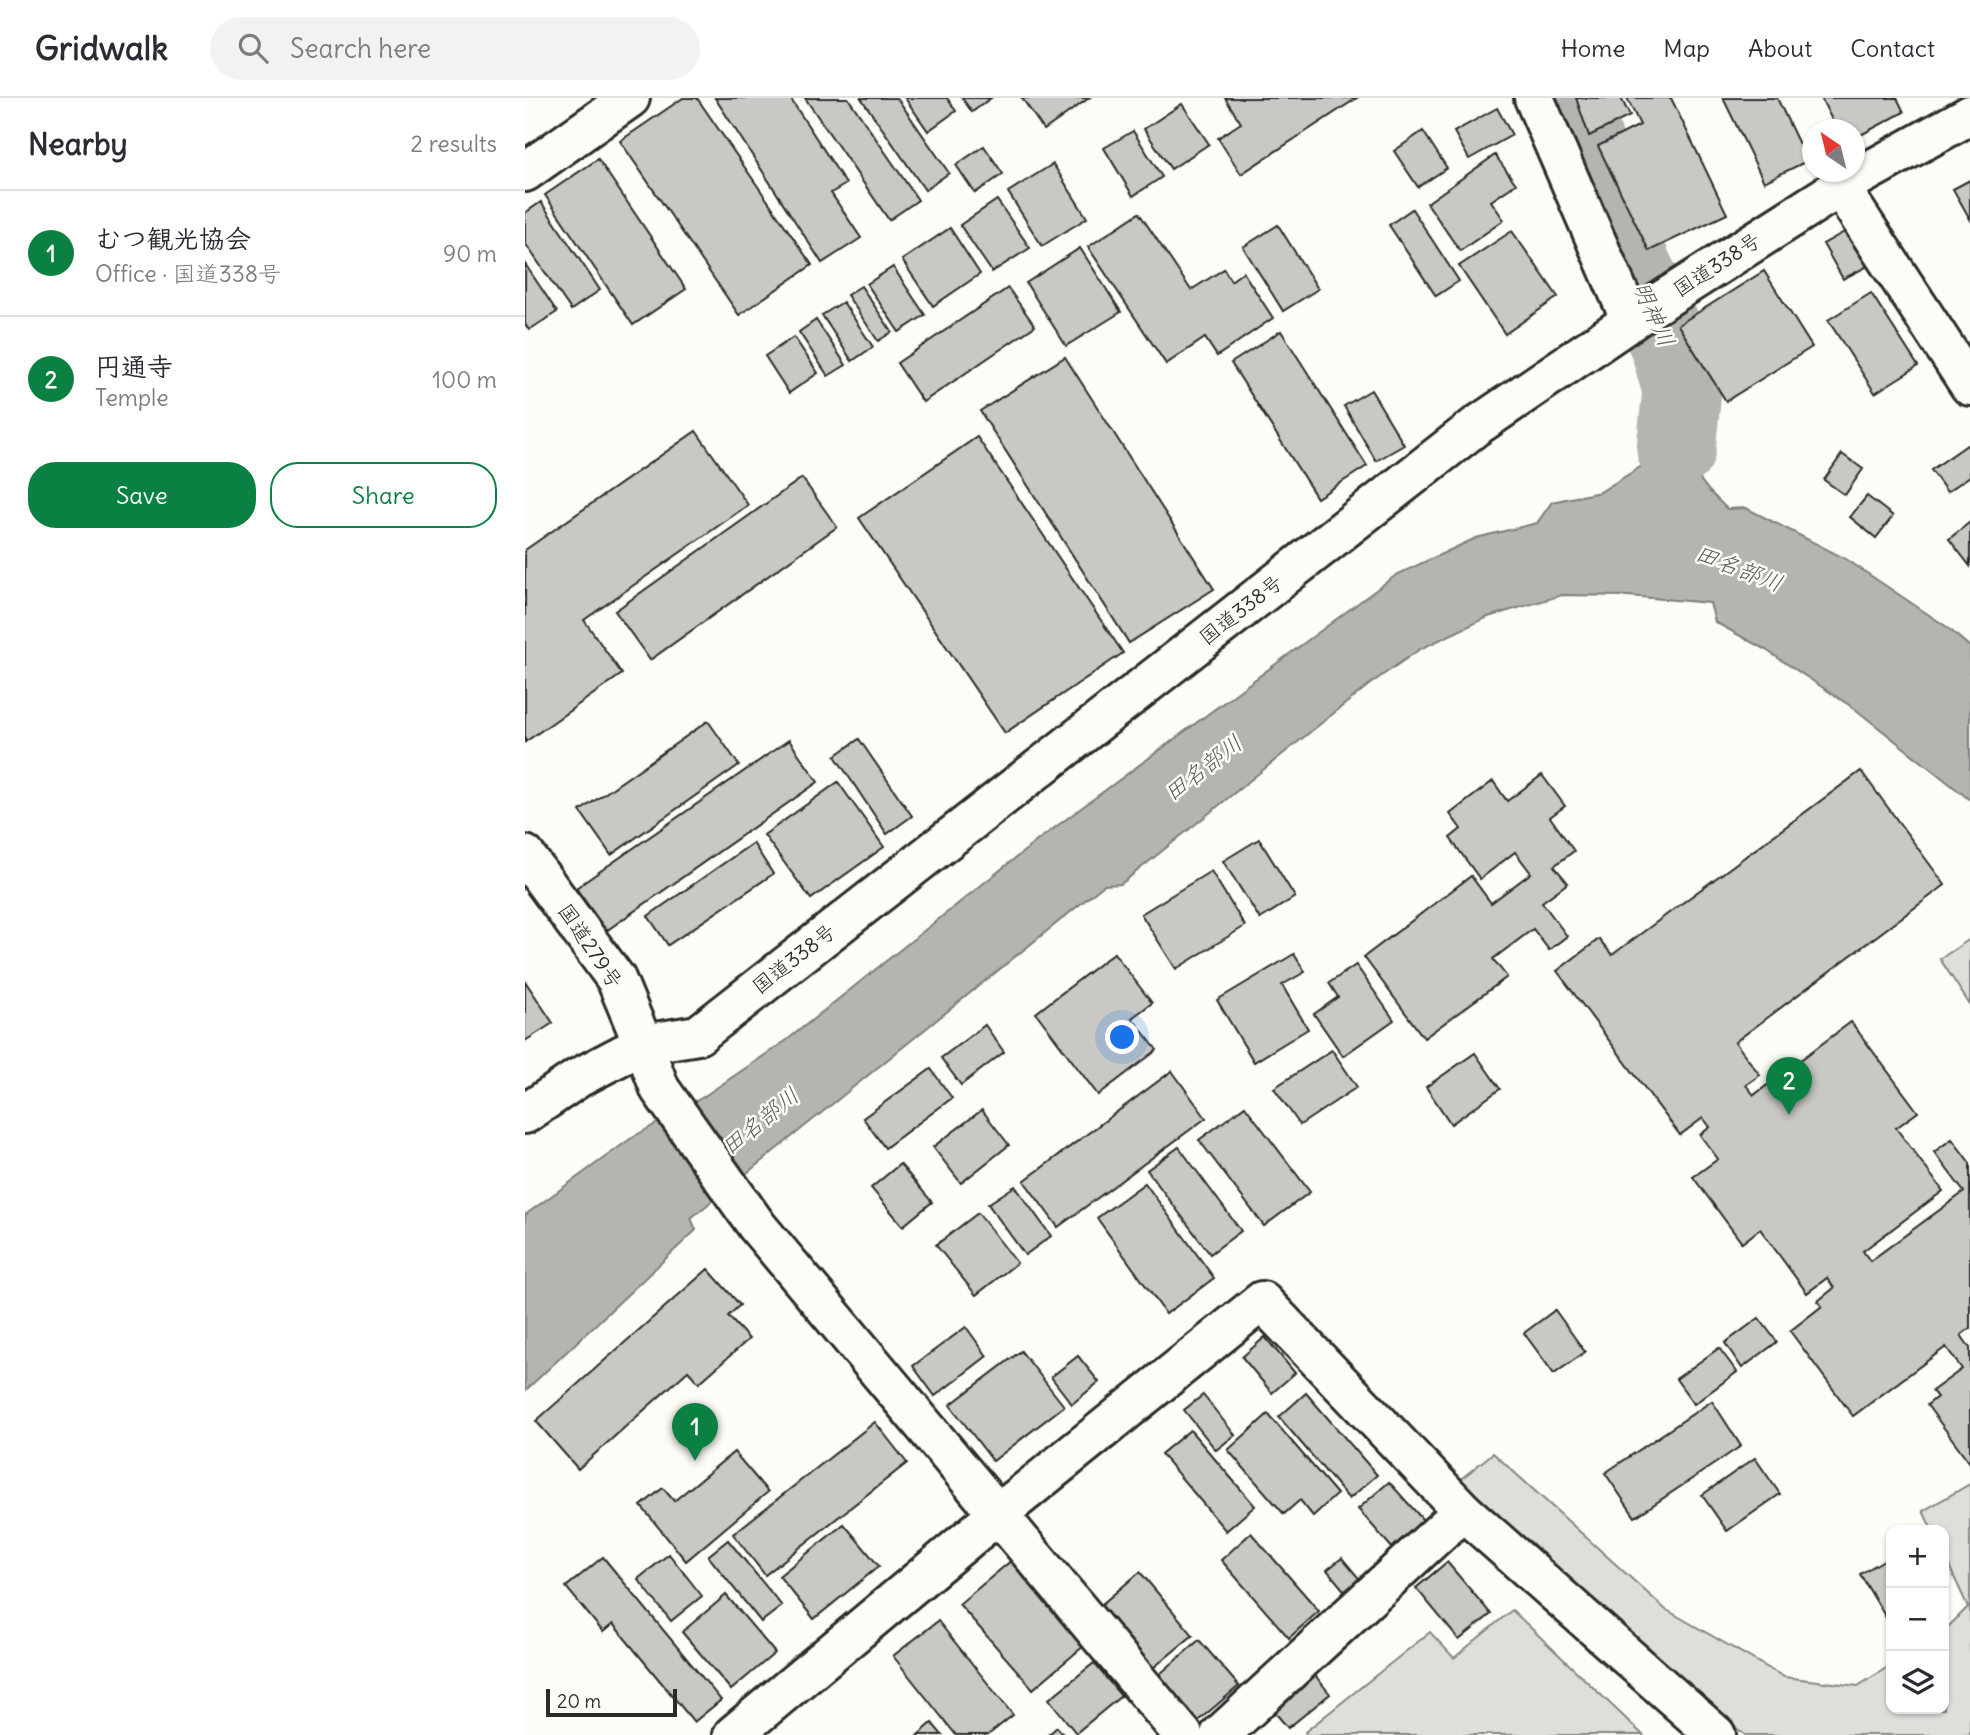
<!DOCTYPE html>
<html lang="en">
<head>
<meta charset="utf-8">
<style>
  :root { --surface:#fff; --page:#f2f2f3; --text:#2b2b33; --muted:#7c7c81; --line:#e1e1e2; --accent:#0b8043 }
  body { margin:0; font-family:Delius,"Klee One",sans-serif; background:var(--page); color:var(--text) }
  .controls { position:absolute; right:21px; bottom:21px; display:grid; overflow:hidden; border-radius:14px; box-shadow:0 2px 5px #0004 }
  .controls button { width:63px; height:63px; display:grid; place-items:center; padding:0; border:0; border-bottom:2px solid var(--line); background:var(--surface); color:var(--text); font:35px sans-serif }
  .compass { position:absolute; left:1277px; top:21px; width:63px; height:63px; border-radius:50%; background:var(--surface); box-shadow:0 2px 5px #0004; rotate:325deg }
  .scale { position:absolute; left:21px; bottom:18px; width:131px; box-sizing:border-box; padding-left:7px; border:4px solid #2b2b2b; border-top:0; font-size:19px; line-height:24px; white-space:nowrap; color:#2b2b2b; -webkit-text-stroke:5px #fdfcf7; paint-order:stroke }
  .you { position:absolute; left:598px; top:940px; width:24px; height:24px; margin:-18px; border:5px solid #fff; border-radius:50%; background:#1a73e8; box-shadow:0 0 0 10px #1a73e833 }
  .badge { display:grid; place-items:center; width:46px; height:46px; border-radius:50%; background:var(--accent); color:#fff; font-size:23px; font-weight:700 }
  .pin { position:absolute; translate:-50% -58px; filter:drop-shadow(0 2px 4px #0008) }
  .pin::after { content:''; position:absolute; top:37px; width:24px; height:21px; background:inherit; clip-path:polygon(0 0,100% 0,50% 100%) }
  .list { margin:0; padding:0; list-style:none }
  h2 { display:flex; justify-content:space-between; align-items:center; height:91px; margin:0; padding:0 28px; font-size:30px }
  h2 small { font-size:23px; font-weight:400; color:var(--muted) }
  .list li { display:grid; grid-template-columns:46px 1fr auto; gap:21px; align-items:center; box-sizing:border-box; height:126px; padding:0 28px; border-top:2px solid var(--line) }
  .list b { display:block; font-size:26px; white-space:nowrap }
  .list p { margin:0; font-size:23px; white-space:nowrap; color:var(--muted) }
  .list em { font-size:23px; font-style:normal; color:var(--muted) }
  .actions { display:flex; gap:14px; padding:21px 28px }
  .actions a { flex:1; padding:16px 0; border:2px solid var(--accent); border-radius:28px; text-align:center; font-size:24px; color:var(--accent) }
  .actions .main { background:var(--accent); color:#fff }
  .icon { flex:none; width:38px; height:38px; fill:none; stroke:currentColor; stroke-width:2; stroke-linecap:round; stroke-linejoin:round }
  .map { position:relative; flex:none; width:1445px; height:1637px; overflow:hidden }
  header { display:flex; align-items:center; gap:42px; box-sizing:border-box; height:98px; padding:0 35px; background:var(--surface); border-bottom:2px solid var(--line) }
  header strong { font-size:33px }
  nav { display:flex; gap:38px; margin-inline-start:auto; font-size:24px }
  .search { width:490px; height:63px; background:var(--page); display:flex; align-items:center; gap:18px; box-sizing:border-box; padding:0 24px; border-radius:38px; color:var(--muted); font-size:26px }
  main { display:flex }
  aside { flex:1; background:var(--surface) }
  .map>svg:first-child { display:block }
</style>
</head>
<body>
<header>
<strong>Gridwalk</strong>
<div class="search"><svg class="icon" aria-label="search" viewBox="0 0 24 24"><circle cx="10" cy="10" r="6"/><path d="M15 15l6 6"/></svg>Search here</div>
<nav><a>Home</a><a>Map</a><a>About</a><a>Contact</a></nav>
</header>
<main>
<aside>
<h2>Nearby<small>2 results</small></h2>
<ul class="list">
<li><span class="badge">1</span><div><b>むつ観光協会</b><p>Office · 国道338号</p></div><em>90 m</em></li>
<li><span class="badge">2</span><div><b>円通寺</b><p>Temple</p></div><em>100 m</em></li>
</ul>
<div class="actions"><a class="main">Save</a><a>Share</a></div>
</aside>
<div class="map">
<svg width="1445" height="1637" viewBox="0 0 1445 1637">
  <rect width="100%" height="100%" fill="#fdfcf7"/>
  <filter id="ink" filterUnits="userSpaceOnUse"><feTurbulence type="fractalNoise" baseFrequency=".0143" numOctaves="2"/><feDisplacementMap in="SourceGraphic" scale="14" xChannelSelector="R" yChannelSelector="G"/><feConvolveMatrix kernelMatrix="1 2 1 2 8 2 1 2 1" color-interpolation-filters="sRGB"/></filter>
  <g filter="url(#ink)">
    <g fill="#dfdeda" stroke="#858482" stroke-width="2">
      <polygon points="1445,841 1445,907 1415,861"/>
      <polygon points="968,1355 1140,1511 1259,1579 1333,1588 1366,1567 1366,1611 1419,1611 1419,1533 1443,1509 1419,1457 1419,1432 1407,1432 1398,1413 1445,1386 1445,1637 1220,1637 1143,1574 1006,1444 925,1390"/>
      <polygon points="987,1512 1118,1637 782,1637 780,1634 905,1534 929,1560"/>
    </g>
    <polygon fill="#b5b4b1" stroke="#7e7d7b" stroke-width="2" points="1156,243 1179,333 1165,369 1185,394 1202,411 1221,410 1321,461 1422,529 1445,549 1445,702 1330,611 1241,552 1190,524 1185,505 1103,498 1037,497 963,519 895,551 845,586 596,786 579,787 166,1120 171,1132 0,1293 0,1117 108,1039 178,999 262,942 513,742 871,477 951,440 1012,425 1027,404 1075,394 1120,366 1138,333 1147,295 1133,252 1144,246"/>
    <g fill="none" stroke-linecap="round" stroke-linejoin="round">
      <polyline stroke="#b5b4b1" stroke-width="79" points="1042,0 1106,166 1144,246 1157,292 1151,351"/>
    </g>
    <g fill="#c9c8c4" stroke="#2b2b2b" stroke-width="2">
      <polygon points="158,0 172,0 287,167 214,217 95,43"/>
      <polygon points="190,0 265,0 321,86 306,95 336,140 297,165"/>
      <polygon points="280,0 323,0 393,102 364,122"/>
      <polygon points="336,0 372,0 424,75 400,92"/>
      <polygon points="380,0 422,0 431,13 403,33"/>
      <polygon points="437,0 466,0 447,14"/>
      <polygon points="497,0 564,0 519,32"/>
      <polygon points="700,0 832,0 716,76 693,40 716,25"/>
      <polygon points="1051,0 1096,0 1105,18 1064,38"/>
      <polygon points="1102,0 1146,0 1202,116 1124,153 1073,48 1115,27"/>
      <polygon points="1198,0 1252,0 1282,63 1239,84"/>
      <polygon points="1296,0 1372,0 1379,14 1330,40 1330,32 1312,32"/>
      <polygon points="657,6 684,46 646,71 619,31"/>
      <polygon points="972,10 987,37 944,61 929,34"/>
      <polygon points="608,33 637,79 608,98 579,50"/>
      <polygon points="898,33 922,70 893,89 869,53"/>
      <polygon points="459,48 478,76 450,95 431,67"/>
      <polygon points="970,57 991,86 966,103 979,122 935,153 902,105"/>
      <polygon points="73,61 161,191 108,227 20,97"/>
      <polygon points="528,66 562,120 517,148 483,94"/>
      <polygon points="1445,82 1445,121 1428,91"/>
      <polygon points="472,102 505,150 467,174 435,127"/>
      <polygon points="16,104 75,192 46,212 0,145 0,115"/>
      <polygon points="887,111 934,183 911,198 864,127"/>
      <polygon points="614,115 666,192 699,171 706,183 718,174 748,220 692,258 680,240 641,266 563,149"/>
      <polygon points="753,127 793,191 758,213 718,149"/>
      <polygon points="425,130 455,176 408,208 377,162"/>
      <polygon points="1323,132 1343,168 1318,181 1298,146"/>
      <polygon points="987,133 1033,199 980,236 934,168"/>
      <polygon points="555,150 596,214 541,248 501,185"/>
      <polygon points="0,166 32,214 4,232 0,226"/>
      <polygon points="368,169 400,217 374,234 342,186"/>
      <polygon points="1239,173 1287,249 1201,303 1153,227"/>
      <polygon points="336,188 367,234 353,243 322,197"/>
      <polygon points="483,190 510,228 398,304 372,265"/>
      <polygon points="1346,195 1393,268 1350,295 1303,222"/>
      <polygon points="318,204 348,249 327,263 297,217"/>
      <polygon points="291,222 321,267 303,278 274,234"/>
      <polygon points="756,233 842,368 792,400 706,265"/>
      <polygon points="269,239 293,275 264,295 240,258"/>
      <polygon points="540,259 689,491 604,545 455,313"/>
      <polygon points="846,292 879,347 851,363 819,308"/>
      <polygon points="171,333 223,407 59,522 97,576 0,644 0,452"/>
      <polygon points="452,339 598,555 480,635 334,420"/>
      <polygon points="1442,347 1445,352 1445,378 1422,394 1406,372"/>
      <polygon points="1317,356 1338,371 1320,397 1299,382"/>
      <polygon points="277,380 312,429 125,562 90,513"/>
      <polygon points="1342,398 1368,418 1351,440 1325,419"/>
      <polygon points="1445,424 1445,468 1424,441"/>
      <polygon points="183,623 214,667 86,757 55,713"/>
      <polygon points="334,641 387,718 362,736 310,658"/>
      <polygon points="264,642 293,684 81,833 51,790"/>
      <polygon points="1336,673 1420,787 1210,944 1235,977 1221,987 1229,997 1326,924 1393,1014 1371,1030 1418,1093 1338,1153 1345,1163 1439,1094 1409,1054 1427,1041 1445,1065 1445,1230 1436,1237 1445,1250 1445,1365 1402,1307 1412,1299 1407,1293 1437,1271 1421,1249 1328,1318 1265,1233 1297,1208 1293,1203 1309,1190 1302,1180 1282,1195 1235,1131 1217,1145 1168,1079 1193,1061 1175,1037 1185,1029 1178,1020 1155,1037 1032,873 1074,841 1087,857"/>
      <polygon points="1017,677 1040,708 1025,719 1049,753 1029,768 1043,785 1017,804 1042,838 1024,852 1008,831 968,861 982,879 899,940 839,859 946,778 966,805 1006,775 990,754 955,781 925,740 936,731 925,716 968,683 982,703"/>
      <polygon points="313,684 359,749 286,801 239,737"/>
      <polygon points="734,741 770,799 735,821 698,763"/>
      <polygon points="228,745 248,776 143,847 123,818"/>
      <polygon points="686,773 720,828 651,871 616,816"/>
      <polygon points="589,855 627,905 607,920 632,952 573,997 511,915"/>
      <polygon points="769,856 780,874 757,887 783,931 729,964 692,902"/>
      <polygon points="831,867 869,922 818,958 789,916 813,899 804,885"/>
      <polygon points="0,883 28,925 0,943"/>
      <polygon points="460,927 479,954 436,987 416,960"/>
      <polygon points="807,952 832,989 775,1027 749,990"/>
      <polygon points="950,955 975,991 926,1026 901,989"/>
      <polygon points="406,971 427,1000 360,1050 338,1020"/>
      <polygon points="647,973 681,1020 533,1129 499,1083"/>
      <polygon points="720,1008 785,1094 739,1128 674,1042"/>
      <polygon points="457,1012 484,1047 436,1085 408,1049"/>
      <polygon points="654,1049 716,1133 685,1156 622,1072"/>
      <polygon points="375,1066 407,1104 378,1128 346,1090"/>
      <polygon points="620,1085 689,1180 641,1216 572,1120"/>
      <polygon points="490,1088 526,1138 500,1157 463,1106"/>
      <polygon points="453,1115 492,1165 451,1197 411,1147"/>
      <polygon points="183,1171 215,1207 203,1218 224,1241 174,1285 163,1273 53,1371 11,1323"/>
      <polygon points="1030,1212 1060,1254 1029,1276 999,1235"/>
      <polygon points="1234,1220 1252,1244 1217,1270 1200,1245"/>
      <polygon points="441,1229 462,1258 410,1298 388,1268"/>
      <polygon points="740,1239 770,1275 747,1295 717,1259"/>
      <polygon points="1194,1250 1212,1274 1169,1306 1151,1281"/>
      <polygon points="496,1253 539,1308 468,1363 425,1307"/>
      <polygon points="553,1258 574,1284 547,1306 526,1279"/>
      <polygon points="781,1295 852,1377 824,1401 754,1319"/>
      <polygon points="678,1297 710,1337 691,1352 659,1312"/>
      <polygon points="1187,1303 1216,1348 1110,1419 1080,1375"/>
      <polygon points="743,1316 812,1396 788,1418 775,1402 759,1416 703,1352"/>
      <polygon points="350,1324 382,1365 240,1477 208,1436"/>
      <polygon points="665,1332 730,1408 701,1433 636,1356"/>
      <polygon points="209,1354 243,1394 161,1463 116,1408 138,1390 149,1403"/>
      <polygon points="1230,1360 1255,1396 1202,1433 1177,1397"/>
      <polygon points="864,1384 899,1423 868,1451 833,1411"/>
      <polygon points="319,1426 354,1468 289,1521 254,1478"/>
      <polygon points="726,1435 794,1513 764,1540 696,1462"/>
      <polygon points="203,1442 257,1508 236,1524 183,1458"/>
      <polygon points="144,1456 177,1498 146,1523 113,1481"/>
      <polygon points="78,1459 196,1602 169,1624 88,1526 78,1534 41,1489"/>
      <polygon points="817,1460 837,1484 822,1496 802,1472"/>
      <polygon points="487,1462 560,1547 508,1591 434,1506"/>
      <polygon points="1359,1462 1366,1474 1366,1528 1335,1476"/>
      <polygon points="922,1464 966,1516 934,1542 891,1490"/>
      <polygon points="615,1474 668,1537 628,1570 576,1507"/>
      <polygon points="201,1497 250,1555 206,1592 157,1534"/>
      <polygon points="413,1523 488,1617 463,1637 431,1637 368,1558"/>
      <polygon points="674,1542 714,1588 667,1628 628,1582"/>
      <polygon points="569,1565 596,1598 551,1635 524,1601"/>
      <polygon points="789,1576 805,1596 763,1630 747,1611"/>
      <polygon points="407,1625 417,1637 393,1637"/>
      <polygon points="532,1629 539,1637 523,1637"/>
    </g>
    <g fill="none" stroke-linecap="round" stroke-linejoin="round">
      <defs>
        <g id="minor">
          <polyline points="1009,0 1106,223"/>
          <polyline points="0,74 105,0"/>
          <polyline points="1315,89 1445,288"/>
          <polyline points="118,946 135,991 232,1128 658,1637"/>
          <polyline points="208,1637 473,1416 737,1203 938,1413 1191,1637"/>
          <polyline points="695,1637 938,1413"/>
        </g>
        <g id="highway">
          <polyline points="0,757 91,881 118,946"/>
          <polyline points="0,1016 53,980 118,946 173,937 950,329 1116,216 1315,89 1445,17"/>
        </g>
      </defs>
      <use href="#minor" stroke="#2b2b2b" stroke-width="44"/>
      <use href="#highway" stroke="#2b2b2b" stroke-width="44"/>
      <use href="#minor" stroke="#fdfcf7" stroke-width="38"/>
      <use href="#highway" stroke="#fdfcf7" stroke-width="38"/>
    </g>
  </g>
  <g text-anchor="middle" stroke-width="5" stroke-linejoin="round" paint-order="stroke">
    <g font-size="21" fill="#2b2b2b" stroke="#fdfcf7">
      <text transform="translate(1192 167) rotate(-33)" y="7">国道338号</text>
      <text transform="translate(716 512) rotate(-38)" y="7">国道338号</text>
      <text transform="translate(65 848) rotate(56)" y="7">国道279号</text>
      <text transform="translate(269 861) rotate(-38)" y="7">国道338号</text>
    </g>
    <g font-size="23" font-style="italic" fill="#5b5b5a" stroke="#fdfcf7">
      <text transform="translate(1129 216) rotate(66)" y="8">明神川</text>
      <text transform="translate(1214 470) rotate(21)" y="8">田名部川</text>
      <text transform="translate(678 670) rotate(-38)" y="8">田名部川</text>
      <text transform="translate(235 1023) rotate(-39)" y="8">田名部川</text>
    </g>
  </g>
</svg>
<div class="controls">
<button>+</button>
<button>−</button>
<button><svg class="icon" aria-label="layers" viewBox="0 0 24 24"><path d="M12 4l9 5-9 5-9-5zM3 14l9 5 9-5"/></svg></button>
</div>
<svg class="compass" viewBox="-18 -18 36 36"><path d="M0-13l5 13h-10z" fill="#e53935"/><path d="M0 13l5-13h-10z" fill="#7c7c81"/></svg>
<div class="scale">20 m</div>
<div class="you"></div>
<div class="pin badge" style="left:170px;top:1363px">1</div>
<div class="pin badge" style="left:1264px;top:1017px">2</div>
</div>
</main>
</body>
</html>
